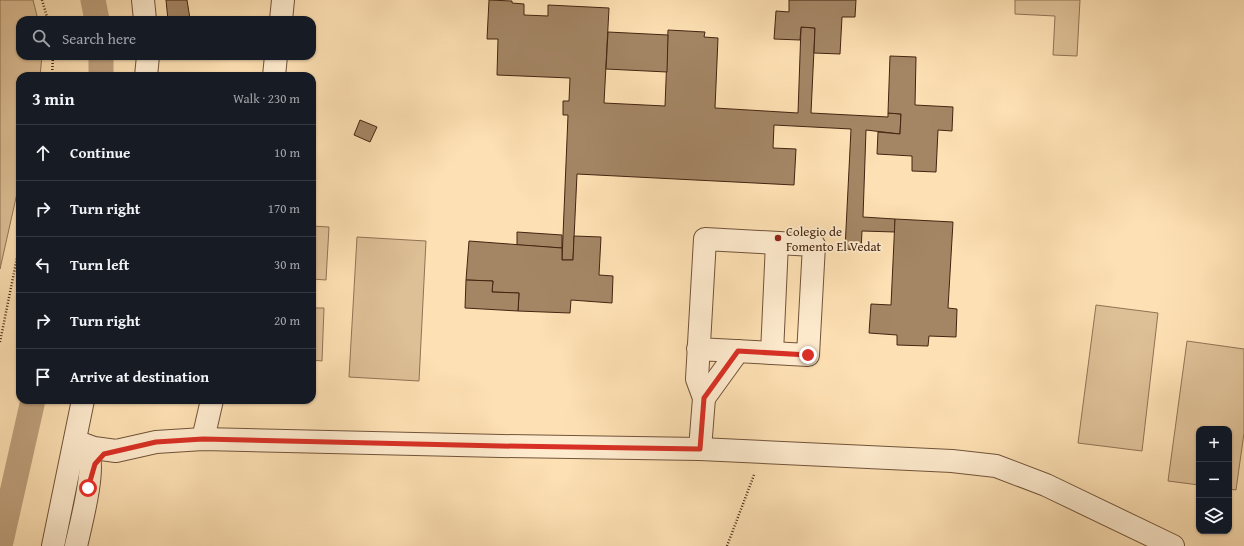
<!DOCTYPE html>
<html lang="en">
<head>
<meta charset="utf-8">
<style>
  :root { --surface:#171b24; --page:#20242c; --text:#f1f3f6; --muted:#9ea1a6; --line:#363941 }
  body { margin:0; font-family:"Gentium Book Plus",serif; background:var(--page); color:var(--text) }
  .controls { position:absolute; right:12px; bottom:12px; display:grid; overflow:hidden; border-radius:8px; box-shadow:0 1px 3px #0004 }
  .controls button { width:36px; height:36px; display:grid; place-items:center; padding:0; border:0; border-bottom:1px solid var(--line); background:var(--surface); color:var(--text); font:20px sans-serif }
  .stop { position:absolute; width:12px; height:12px; margin:-9px; border:3px solid #d93025; border-radius:50%; background:#fff }
  .stop.end { background:#d93025; border-color:#fff; box-shadow:0 1px 4px #0008 }
  .list { margin:0; padding:0; list-style:none }
  h2 { display:flex; justify-content:space-between; align-items:center; height:52px; margin:0; padding:0 16px; font-size:17px }
  h2 small { font-size:13px; font-weight:400; color:var(--muted) }
  .list li { display:grid; grid-template-columns:26px 1fr auto; gap:12px; align-items:center; box-sizing:border-box; height:56px; padding:0 16px; border-top:1px solid var(--line) }
  .list b { display:block; font-size:15px; white-space:nowrap }
  .list em { font-size:13px; font-style:normal; color:var(--muted) }
  .icon { flex:none; width:22px; height:22px; fill:none; stroke:currentColor; stroke-width:2; stroke-linecap:round; stroke-linejoin:round }
  .map { position:relative; flex:none; width:1244px; height:546px; overflow:hidden }
  .search { position:absolute; background:var(--surface); box-shadow:0 1px 3px #0004; left:16px; top:16px; width:300px; height:44px; display:flex; align-items:center; gap:10px; box-sizing:border-box; padding:0 14px; border-radius:12px; color:var(--muted); font-size:15px }
  .panel { position:absolute; background:var(--surface); box-shadow:0 1px 3px #0004; left:16px; top:72px; width:300px; height:332px; border-radius:12px }
  .map>svg:first-child { display:block }
</style>
</head>
<body>
<div class="map">
<svg width="1244" height="546" viewBox="0 0 1244 546">
  <rect width="100%" height="100%" fill="#fde0b3"/>
  <filter id="stains"><feTurbulence type="fractalNoise" baseFrequency=".005" numOctaves="4"/><feColorMatrix values="0 0 0 0 .2 0 0 0 0 .09 0 0 0 0 .02 0 0 0 .5 -.17"/></filter>
  <radialGradient id="worn" r=".72"><stop offset=".6" stop-color="#630" stop-opacity="0"/><stop offset="1" stop-color="#630" stop-opacity=".3"/></radialGradient>
  <g fill="#dec097" stroke="#917254">
    <polygon points="0,0 33,0 38,20 20,20 20,56 42,56 40,76 20,76 20,180 0,269"/>
    <polygon points="1015,0 1080,0 1077,56 1053,55 1055,16 1015,14"/>
    <polygon points="312,226 329,227 326,280 312,279"/>
    <polygon points="357,237 426,241 419,381 349,377"/>
    <polygon points="1096,305 1158,313 1142,451 1078,443"/>
    <polygon points="312,308 324,308 322,361 312,360"/>
    <polygon points="1187,341 1244,349 1244,433 1236,490 1229,489 1229,429 1199,429 1199,485 1168,481"/>
  </g>
  <g fill="none" stroke-linecap="round" stroke-linejoin="round">
    <g stroke="#bea07c" stroke-width="25">
      <polyline points="93,0 97,20"/>
      <polyline points="101,76 101,56"/>
      <polyline points="0,546 33,400"/>
    </g>
  </g>
  <g fill="#a48665" stroke="#442410">
    <polygon points="166,0 187,0 190,19 168,20"/>
    <polygon points="489,0 512,1 512,3 524,4 524,15 548,16 548,5 609,8 604,103 665,106 668,30 705,32 704,37 718,38 715,108 798,113 801,27 815,28 811,113 888,117 888,113 901,114 900,134 866,130 863,217 895,219 895,232 862,231 861,250 845,249 851,129 774,125 773,148 796,149 794,185 577,174 573,260 562,260 568,115 563,115 563,101 569,101 570,78 497,75 498,39 487,39"/>
    <polygon points="789,0 856,0 855,17 842,17 840,54 814,53 815,28 801,27 800,40 774,39 776,11 789,12"/>
    <polygon points="608,32 668,35 667,72 606,69"/>
    <polygon points="890,56 916,57 915,105 953,107 952,131 938,130 936,172 912,171 912,156 877,154 878,132 900,134 901,114 888,113"/>
    <polygon points="360,120 377,127 370,142 354,135"/>
    <polygon points="895,219 953,222 948,308 957,309 956,337 929,336 928,346 897,345 897,335 869,333 871,304 891,305"/>
    <polygon points="517,232 562,235 562,248 517,245"/>
    <polygon points="574,236 601,237 599,275 613,276 612,303 571,300 570,313 518,311 519,293 492,292 493,281 466,280 469,241 562,248 562,260 573,260"/>
    <polygon points="466,280 493,281 492,292 519,293 518,311 465,308"/>
  </g>
  <g fill="none" stroke-linecap="round" stroke-linejoin="round">
    <defs>
      <g id="minor">
        <polyline points="143,0 145,20"/>
        <polyline points="281,20 283,0"/>
        <polyline points="146,76 148,56"/>
        <polyline points="274,76 276,56"/>
        <polyline points="698,349 808,355 814,245 705,239 697,379 704,398 700,449"/>
        <polyline points="772,353 777,243"/>
        <polyline points="704,398 738,351"/>
        <polyline points="203,439 212,400"/>
        <polyline points="75,441 94,448 116,451 156,442 203,439 501,446 700,449 952,461 996,466 1046,485 1173,546"/>
        <path d="M75 441C79 444 84 447 87 451 97 464 80 528 76 546"/>
        <polyline points="53,546 83,400"/>
      </g>
    </defs>
    <use href="#minor" stroke="#725339" stroke-width="24"/>
    <g stroke="#442410" stroke-width="2.5" stroke-dasharray="1 2" stroke-linecap="butt">
      <polyline points="42,0 48,20"/>
      <polyline points="52,76 53,56"/>
      <polyline points="0,342 20,243"/>
      <polyline points="727,546 754,475"/>
    </g>
    <use href="#minor" stroke="#feebce" stroke-width="22"/>
  </g>
  <g fill="none" stroke-linecap="round" stroke-linejoin="round">
    <polyline stroke="#d93025" stroke-width="5" points="88,488 95,464 104,454 156,442 203,439 501,446 700,449 704,398 738,351 808,355"/>
  </g>
  <circle fill="#8f2418" stroke="#feebce" stroke-width="1.5" cx="778" cy="238" r="4"/>
  <g text-anchor="middle" stroke-width="3.5" stroke-linejoin="round" paint-order="stroke">
    <g font-size="13" fill="#442410" stroke="#feebce" text-anchor="start">
      <text x="786" y="236">Colegio de<tspan x="786" dy="15">Fomento El Vedat</tspan></text>
    </g>
  </g>
  <rect width="100%" height="100%" filter="url(#stains)"/>
  <rect width="100%" height="100%" fill="url(#worn)"/>
</svg>
<div class="controls">
<button>+</button>
<button>−</button>
<button><svg class="icon" aria-label="layers" viewBox="0 0 24 24"><path d="M12 4l9 5-9 5-9-5zM3 14l9 5 9-5"/></svg></button>
</div>
<div class="stop" style="left:88px;top:488px"></div>
<div class="stop end" style="left:808px;top:355px"></div>
<div class="search"><svg class="icon" aria-label="search" viewBox="0 0 24 24"><circle cx="10" cy="10" r="6"/><path d="M15 15l6 6"/></svg>Search here</div>
<section class="panel">
<h2>3 min<small>Walk · 230 m</small></h2>
<ul class="list">
<li><svg class="icon" aria-label="ahead" viewBox="0 0 24 24"><path d="M12 20V5M6 11l6-6 6 6"/></svg><div><b>Continue</b></div><em>10 m</em></li>
<li><svg class="icon" aria-label="right" viewBox="0 0 24 24"><path d="M7 20v-9h11M14 6l5 5-5 5"/></svg><div><b>Turn right</b></div><em>170 m</em></li>
<li><svg class="icon" aria-label="left" viewBox="0 0 24 24"><path d="M17 20v-9H6M10 6l-5 5 5 5"/></svg><div><b>Turn left</b></div><em>30 m</em></li>
<li><svg class="icon" aria-label="right" viewBox="0 0 24 24"><path d="M7 20v-9h11M14 6l5 5-5 5"/></svg><div><b>Turn right</b></div><em>20 m</em></li>
<li><svg class="icon" aria-label="arrive" viewBox="0 0 24 24"><path d="M6 21V4h12l-3 4 3 4H6"/></svg><div><b>Arrive at destination</b></div></li>
</ul>
</section>
</div>
</body>
</html>
